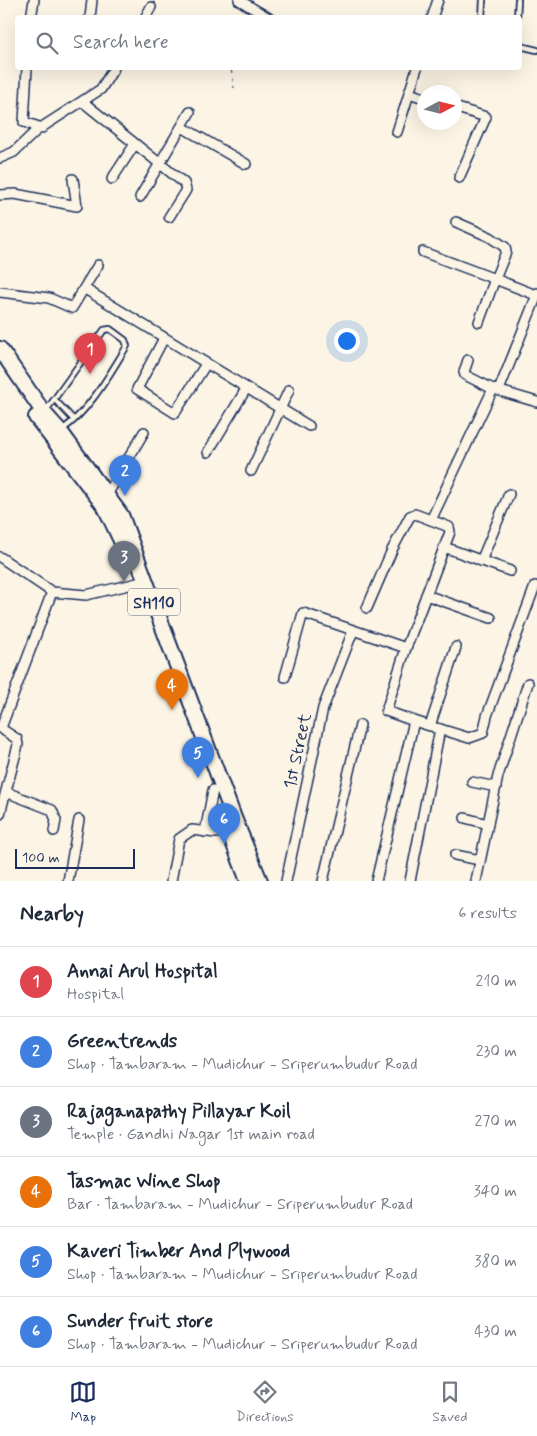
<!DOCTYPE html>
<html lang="en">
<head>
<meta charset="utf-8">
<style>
  :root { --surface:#fff; --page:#f2f2f3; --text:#1f2937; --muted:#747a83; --line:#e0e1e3; --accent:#1b2f5e }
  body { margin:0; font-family:Mynerve,sans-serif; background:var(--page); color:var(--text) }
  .compass { position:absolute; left:417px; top:85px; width:45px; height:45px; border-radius:50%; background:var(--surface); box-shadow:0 5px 20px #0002; rotate:83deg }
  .scale { position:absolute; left:15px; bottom:12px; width:120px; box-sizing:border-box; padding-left:5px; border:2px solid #1b2f5e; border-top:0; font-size:14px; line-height:18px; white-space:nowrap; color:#1b2f5e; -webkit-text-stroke:4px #fcf5e5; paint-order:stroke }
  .you { position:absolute; left:346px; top:340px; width:18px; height:18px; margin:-12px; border:4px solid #fff; border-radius:50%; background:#1a73e8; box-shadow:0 0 0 8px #1a73e833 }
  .badge { display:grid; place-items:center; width:32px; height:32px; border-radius:50%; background:var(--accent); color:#fff; font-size:16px; font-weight:700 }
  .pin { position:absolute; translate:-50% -41px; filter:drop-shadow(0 1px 2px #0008) }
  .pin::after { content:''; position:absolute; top:26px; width:18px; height:15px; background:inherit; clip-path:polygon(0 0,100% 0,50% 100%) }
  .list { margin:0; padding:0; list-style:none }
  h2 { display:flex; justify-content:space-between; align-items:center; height:65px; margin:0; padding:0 20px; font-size:21px }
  h2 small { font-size:16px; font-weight:400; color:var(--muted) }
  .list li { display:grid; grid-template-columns:32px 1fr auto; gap:15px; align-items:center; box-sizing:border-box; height:70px; padding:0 20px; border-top:1px solid var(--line) }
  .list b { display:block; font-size:19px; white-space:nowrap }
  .list p { margin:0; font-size:16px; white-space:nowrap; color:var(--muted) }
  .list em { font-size:16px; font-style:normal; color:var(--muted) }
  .icon { flex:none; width:28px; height:28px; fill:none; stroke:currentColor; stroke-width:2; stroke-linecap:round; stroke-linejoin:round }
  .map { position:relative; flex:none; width:537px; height:881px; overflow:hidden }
  .search { position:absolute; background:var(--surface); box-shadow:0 5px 20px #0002; left:15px; right:15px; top:15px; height:55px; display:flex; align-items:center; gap:12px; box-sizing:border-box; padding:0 18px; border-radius:5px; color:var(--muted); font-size:19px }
  .sheet { height:485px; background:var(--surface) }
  nav { display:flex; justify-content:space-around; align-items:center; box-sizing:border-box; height:70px; border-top:1px solid var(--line); background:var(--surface); font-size:14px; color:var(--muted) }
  nav a { display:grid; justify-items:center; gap:2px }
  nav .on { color:var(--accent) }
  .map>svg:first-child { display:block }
</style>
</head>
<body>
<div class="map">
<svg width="537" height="881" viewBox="0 0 537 881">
  <rect width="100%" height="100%" fill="#fcf5e5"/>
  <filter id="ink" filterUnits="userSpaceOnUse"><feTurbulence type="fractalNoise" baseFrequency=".02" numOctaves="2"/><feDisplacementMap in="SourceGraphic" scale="10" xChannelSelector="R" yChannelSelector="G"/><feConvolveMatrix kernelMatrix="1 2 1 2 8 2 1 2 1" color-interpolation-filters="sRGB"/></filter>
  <g filter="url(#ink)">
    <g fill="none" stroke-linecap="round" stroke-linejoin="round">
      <defs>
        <g id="lane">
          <polyline points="482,18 483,0"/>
          <polyline points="517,18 518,0"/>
          <polyline points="520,46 537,50"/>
          <polyline points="55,400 74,420"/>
          <path d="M45 412 104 330 110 329 125 340 127 346C109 375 90 410 62 430"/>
        </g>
        <g id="street">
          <polyline points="239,0 269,18"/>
          <polyline points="31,18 34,0"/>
          <polyline points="90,18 92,0"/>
          <polyline points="145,18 151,7"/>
          <polyline points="432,18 438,0"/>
          <polyline points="27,68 24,122 42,128"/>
          <polyline points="409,93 424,98"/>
          <polyline points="83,102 184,183 186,190 169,217"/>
          <polyline points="454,107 486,117 459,178"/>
          <polyline points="182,127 246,164"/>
          <polyline points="397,132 417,68"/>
          <polyline points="0,158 14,152 36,131 101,89 114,68"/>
          <polyline points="112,179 135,144"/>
          <polyline points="0,195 15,194 77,206 73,179"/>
          <polyline points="140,197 190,112"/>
          <polyline points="423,252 495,279 506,252 505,247 490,237 456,222"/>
          <polyline points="85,289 309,426"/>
          <polyline points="0,292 49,298 72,308 98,265"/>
          <polyline points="479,322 495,279 536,295 537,293"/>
          <polyline points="164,338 137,389 175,413 206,364"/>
          <polyline points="468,360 464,372 465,375 493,389 537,402"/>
          <polyline points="499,390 537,295"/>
          <polyline points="208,452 246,389"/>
          <polyline points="251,471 289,390"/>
          <polyline points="107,495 144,432"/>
          <polyline points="444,547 510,571"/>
          <polyline points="0,557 52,592 86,595 146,581"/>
          <polyline points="481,561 509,494"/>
          <polyline points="426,595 491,618"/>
          <polyline points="367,608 392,550 410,516 415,514 431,520"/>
          <polyline points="285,677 303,613 406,648"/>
          <polyline points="414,721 386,711 406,648 450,532 449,527 431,520 493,389"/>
          <polyline points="0,728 17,739 18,745 0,814"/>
          <polyline points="1,728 52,592"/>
          <polyline points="440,729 469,738 483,733 487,716 535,586"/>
          <polyline points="472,782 496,787"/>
          <polyline points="6,792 52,810 56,820 54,831"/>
          <polyline points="465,818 488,824"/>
          <polyline points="205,832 213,790"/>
          <polyline points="455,855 480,860"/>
          <polyline points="68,881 79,820"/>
          <polyline points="171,881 179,839 192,830 216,833 228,828"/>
          <polyline points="286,881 323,708 353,631"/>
          <polyline points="323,881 360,725"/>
          <polyline points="376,881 414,721 430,726 456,647"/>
          <polyline points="410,881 440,729 435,728"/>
          <polyline points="476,881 498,776 528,683"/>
        </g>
        <g id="primary">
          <polyline points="0,349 44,413 60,431 121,515 234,818 260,881"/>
          <polyline points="36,417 105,507 123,545"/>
          <polyline points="223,816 248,881"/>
        </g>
      </defs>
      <use href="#lane" stroke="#1b2f5e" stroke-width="8"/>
      <use href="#street" stroke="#1b2f5e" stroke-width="12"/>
      <use href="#primary" stroke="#1b2f5e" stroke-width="18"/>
      <polyline stroke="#1b2f5e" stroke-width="1" stroke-dasharray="5 4" stroke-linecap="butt" points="231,68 234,88"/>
      <use href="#lane" stroke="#fcf5e5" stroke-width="4.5"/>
      <use href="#street" stroke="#fcf5e5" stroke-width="9"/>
      <use href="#primary" stroke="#fcf5e5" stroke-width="14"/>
    </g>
  </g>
  <g text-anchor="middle" stroke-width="4" stroke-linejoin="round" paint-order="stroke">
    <rect fill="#fcf5e5" stroke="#5e6a86" stroke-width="1" x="128" y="588.5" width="52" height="27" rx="4"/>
    <g font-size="16" font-weight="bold" fill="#1b2f5e">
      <text x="154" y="608">SH110</text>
    </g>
    <g font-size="18" fill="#1b2f5e" stroke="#fcf5e5">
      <text transform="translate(297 751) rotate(-78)" y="6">1st Street</text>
    </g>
  </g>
</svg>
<svg class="compass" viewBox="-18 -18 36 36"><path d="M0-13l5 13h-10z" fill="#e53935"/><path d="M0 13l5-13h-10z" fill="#747a83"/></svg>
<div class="scale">100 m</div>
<div class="you"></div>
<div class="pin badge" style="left:90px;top:374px;background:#e0444e">1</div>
<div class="pin badge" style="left:125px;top:496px;background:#3f7fe0">2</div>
<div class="pin badge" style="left:124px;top:582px;background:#6b7280">3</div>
<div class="pin badge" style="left:172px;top:710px;background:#e8710a">4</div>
<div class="pin badge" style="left:198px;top:778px;background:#3f7fe0">5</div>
<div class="pin badge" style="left:224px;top:844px;background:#3f7fe0">6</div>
<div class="search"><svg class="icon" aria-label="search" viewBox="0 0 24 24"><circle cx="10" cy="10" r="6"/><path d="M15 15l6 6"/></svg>Search here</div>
</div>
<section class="sheet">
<h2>Nearby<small>6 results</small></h2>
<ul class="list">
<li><span class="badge" style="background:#e0444e">1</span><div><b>Annai Arul Hospital</b><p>Hospital</p></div><em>210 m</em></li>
<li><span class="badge" style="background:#3f7fe0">2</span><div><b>Greentrends</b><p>Shop · Tambaram - Mudichur - Sriperumbudur Road</p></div><em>230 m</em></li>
<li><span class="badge" style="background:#6b7280">3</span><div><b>Rajaganapathy Pillayar Koil</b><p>Temple · Gandhi Nagar 1st main road</p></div><em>270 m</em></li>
<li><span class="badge" style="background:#e8710a">4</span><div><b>Tasmac Wine Shop</b><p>Bar · Tambaram - Mudichur - Sriperumbudur Road</p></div><em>340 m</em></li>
<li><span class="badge" style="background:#3f7fe0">5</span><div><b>Kaveri Timber And Plywood</b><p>Shop · Tambaram - Mudichur - Sriperumbudur Road</p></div><em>380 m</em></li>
<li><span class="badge" style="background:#3f7fe0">6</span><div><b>Sunder fruit store</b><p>Shop · Tambaram - Mudichur - Sriperumbudur Road</p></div><em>430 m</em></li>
</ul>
</section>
<nav>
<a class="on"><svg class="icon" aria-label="map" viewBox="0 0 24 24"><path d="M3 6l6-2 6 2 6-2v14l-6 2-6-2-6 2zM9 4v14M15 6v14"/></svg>Map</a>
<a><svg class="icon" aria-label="directions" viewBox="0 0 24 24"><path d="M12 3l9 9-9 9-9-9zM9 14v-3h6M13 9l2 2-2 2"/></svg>Directions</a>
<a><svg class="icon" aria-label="saved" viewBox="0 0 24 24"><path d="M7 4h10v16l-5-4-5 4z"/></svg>Saved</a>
</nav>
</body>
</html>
